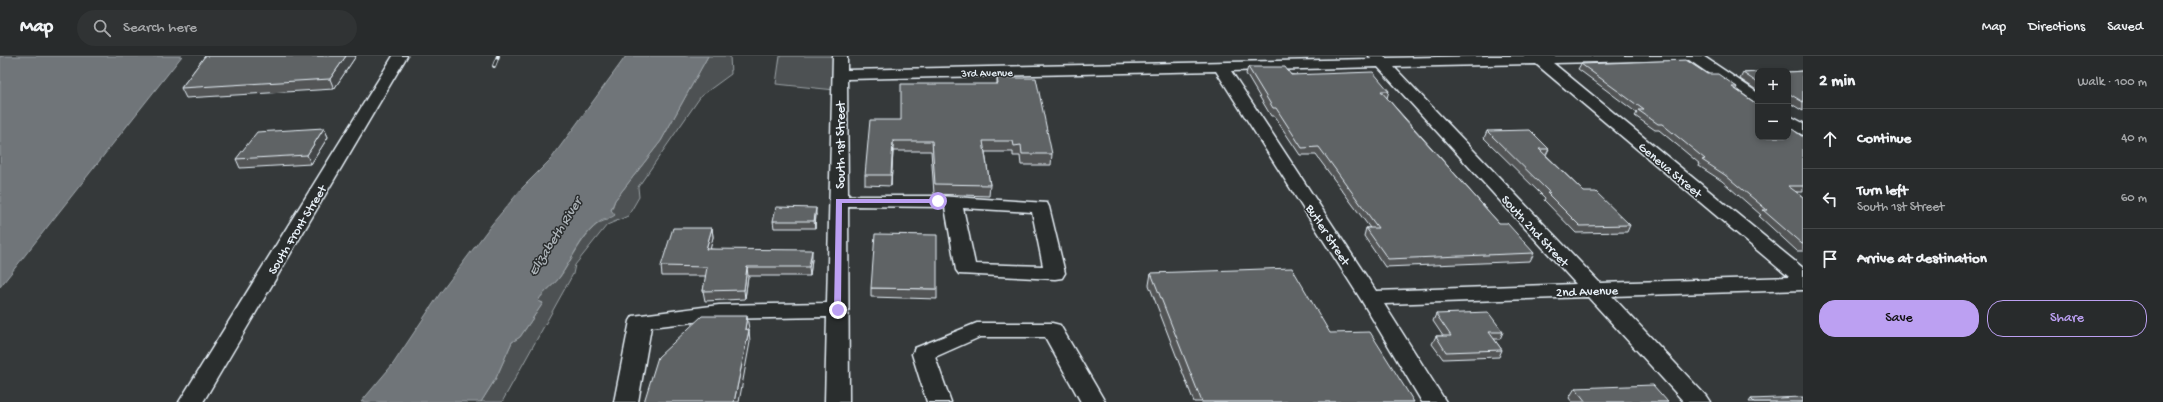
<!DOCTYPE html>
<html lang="en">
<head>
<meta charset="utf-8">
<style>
  :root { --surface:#282b2c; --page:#303334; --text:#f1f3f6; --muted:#a5a7a9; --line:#444748; --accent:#bca0f2 }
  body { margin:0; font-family:"Gochi Hand",sans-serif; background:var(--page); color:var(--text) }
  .controls { position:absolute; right:12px; top:12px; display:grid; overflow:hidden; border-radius:8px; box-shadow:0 2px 6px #0003 }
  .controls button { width:36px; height:36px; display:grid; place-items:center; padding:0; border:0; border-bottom:1px solid var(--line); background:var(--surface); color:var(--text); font:20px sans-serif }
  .stop { position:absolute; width:12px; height:12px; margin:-9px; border:3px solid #bca0f2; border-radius:50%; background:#fff }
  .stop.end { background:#bca0f2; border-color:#fff; box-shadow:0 1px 4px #0008 }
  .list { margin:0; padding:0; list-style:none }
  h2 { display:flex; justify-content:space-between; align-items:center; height:52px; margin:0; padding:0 16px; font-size:17px }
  h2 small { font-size:13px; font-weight:400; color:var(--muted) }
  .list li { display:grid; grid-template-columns:26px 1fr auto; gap:12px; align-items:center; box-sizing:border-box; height:60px; padding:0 16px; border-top:1px solid var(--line) }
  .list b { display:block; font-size:15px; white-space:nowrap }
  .list p { margin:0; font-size:13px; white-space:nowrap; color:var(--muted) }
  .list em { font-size:13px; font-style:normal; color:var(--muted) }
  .actions { display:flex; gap:8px; padding:12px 16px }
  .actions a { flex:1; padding:9px 0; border:1px solid var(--accent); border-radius:16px; text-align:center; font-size:14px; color:var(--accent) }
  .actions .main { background:var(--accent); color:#111 }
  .icon { flex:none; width:22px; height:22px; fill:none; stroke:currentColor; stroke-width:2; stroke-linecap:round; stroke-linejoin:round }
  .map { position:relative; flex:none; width:1803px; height:346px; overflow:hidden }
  header { display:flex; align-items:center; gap:24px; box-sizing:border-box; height:56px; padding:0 20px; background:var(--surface); border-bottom:1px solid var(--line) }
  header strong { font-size:19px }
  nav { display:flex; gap:22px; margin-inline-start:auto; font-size:14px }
  .search { width:280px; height:36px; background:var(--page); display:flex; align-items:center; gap:10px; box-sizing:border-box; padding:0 14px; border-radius:22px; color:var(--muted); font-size:15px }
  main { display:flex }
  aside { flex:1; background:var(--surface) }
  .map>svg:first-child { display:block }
</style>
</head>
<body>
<header>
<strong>Map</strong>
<div class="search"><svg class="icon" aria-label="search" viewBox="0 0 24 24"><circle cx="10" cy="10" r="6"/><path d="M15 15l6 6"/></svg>Search here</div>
<nav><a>Map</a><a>Directions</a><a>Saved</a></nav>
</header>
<main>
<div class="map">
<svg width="1803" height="346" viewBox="0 0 1803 346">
  <rect width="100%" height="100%" fill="#35393a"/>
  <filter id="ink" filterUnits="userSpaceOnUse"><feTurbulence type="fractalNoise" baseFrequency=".025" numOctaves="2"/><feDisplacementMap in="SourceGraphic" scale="8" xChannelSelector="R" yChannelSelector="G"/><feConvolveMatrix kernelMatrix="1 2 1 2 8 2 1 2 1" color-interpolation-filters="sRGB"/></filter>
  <g filter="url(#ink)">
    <g fill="#4d5152" stroke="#9aa1a5">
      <path d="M708 0H730L731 18 701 40 638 131 639 141 628 160 607 169 575 209 573 218 502 346H481L496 322 512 286 520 281 543 247 538 245C543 236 552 231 559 222 571 207 587 166 608 164L615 144 661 85Z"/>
      <polygon points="780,0 836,0 835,34 776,28"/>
    </g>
    <g fill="#707579" stroke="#a0a7ac">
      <polygon points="0,0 182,0 0,231"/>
      <path d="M626 0H708L661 85 615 144 611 154 615 159C610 163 605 163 601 165 581 178 572 204 559 222 552 231 543 236 538 245L543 247 520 281 512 286 496 322 481 346H361L393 308 441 236 492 168 523 131 551 103Z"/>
    </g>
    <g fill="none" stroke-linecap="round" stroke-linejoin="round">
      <defs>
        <g id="minor">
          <polygon points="393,0 407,0 203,346 179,346"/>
          <path d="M833 0H847V14L1371 3 1369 0H1384L1386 2 1490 0H1703L1758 37V49L1752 47 1689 4 1553 7 1803 212V234L1612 240 1706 340 1710 346H1684L1588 241 1384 248 1446 346H1422L1360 242 1216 15 847 23 848 140H938L1047 147 1049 151 1065 217 1062 222 1055 223 959 218 956 214 945 151 848 150 849 346H825L827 261 719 263 651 271 638 346H614L630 265 633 260 719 249 827 247ZM1536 8 1789 221 1600 227 1394 11ZM1378 11 1576 228 1376 235 1231 15ZM963 152 1032 156 1043 210 975 208Z"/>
          <polygon points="1788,59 1803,67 1803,79 1788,71"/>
          <polygon points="977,267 1052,267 1060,269 1105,346 1081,346 1045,281 980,281 935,301 951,346 927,346 912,298 915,292"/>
        </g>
      </defs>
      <use href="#minor" stroke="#e8f1f8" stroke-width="3"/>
      <use href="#minor" fill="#2a2d2e" fill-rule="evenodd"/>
      <defs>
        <polyline id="rail" points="494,10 498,0"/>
      </defs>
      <use href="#rail" stroke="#e8f1f8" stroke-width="4"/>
      <use href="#rail" stroke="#2a2d2e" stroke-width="2.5" stroke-dasharray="8" stroke-linecap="butt"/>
    </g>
    <g fill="#525557" stroke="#e8f1f8">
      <polygon points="205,0 356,0 334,33 186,42 181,32"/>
      <polygon points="1581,8 1707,18 1737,31 1736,33 1803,81 1803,136 1796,136 1803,141 1803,195 1797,195 1759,160 1761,159 1722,125 1699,110 1700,108 1659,74 1655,74 1635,60 1637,57 1578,13"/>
      <polygon points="1248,11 1389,35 1387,42 1499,167 1534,197 1530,205 1385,211 1364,180 1366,172 1370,172 1316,99 1300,99 1274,60 1271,60 1246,18"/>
      <polygon points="1803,15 1803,55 1788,46 1788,16"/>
      <polygon points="1758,16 1758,35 1740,23 1743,17"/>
      <polygon points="997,22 1052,98 1051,109 1021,109 1020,100 1013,100 1013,96 985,96 990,129 989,140 934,138 931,95 893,95 891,130 865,129 865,119 901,64 997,28"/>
      <polygon points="324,72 328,81 311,108 240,112 236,103"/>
      <polygon points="1487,75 1549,93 1546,99 1584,136 1630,169 1627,176 1576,177 1544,144 1545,142 1484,82"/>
      <polygon points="816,158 815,172 774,172 773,165"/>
      <polygon points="712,172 713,181 710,193 812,203 810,220 748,220 745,243 705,245 703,235 706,220 662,220 661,210"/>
      <polygon points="1151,217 1330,277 1414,346 1194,346 1149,229"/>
      <polygon points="871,232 937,233 937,243 871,241"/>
      <polygon points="1436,258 1503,276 1500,283 1494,283 1502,294 1499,301 1443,303 1432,288 1436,280 1443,280 1433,265"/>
      <polygon points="1575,332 1668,346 1572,346 1569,342"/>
      <polygon points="1751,343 1803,346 1749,346"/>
    </g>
    <g fill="#424547" stroke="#e8f1f8">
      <polygon points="346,0 356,0 334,33 330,23"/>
      <polygon points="324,72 328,81 311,108 307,99"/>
      <polygon points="893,85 893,95 891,130 891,119"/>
      <polygon points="816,152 816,158 815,172 814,165"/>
      <polygon points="712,172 713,181 708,203 706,193"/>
      <polygon points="812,194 812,203 810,220 809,211"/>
      <polygon points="747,211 748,220 745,243 744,234"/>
      <polygon points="747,260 749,273 746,285 745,273"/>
      <polygon points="749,274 750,286 739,346 734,346"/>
    </g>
    <g fill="#5f6365" stroke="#e8f1f8">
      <polygon points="205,0 346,0 330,23 181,32"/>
      <polygon points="1686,4 1707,18 1718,18 1737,31 1732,31 1758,49 1758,81 1788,81 1788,70 1803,81 1803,130 1788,130 1803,141 1803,188 1802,188 1763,154 1767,154 1725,119 1702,104 1705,103 1662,68 1658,68 1638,54 1644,54 1581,8"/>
      <polygon points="1248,11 1285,11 1291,19 1373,16 1389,35 1381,35 1405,63 1499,167 1507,167 1534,197 1388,203 1366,172 1378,172 1319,91 1302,92 1276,52 1273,52"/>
      <polygon points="1803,15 1803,46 1788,37 1788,16"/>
      <polygon points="1758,16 1758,27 1743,17"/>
      <polygon points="997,22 1036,22 1052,98 1022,98 1021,89 1014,90 1013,85 983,85 990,129 935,128 932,85 893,85 891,119 865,119 870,64 901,64 901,28 998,28"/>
      <polygon points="324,72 307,99 236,103 257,76"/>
      <polygon points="1530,74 1549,93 1539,93 1584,136 1596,136 1630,169 1580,170 1547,137 1550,137 1487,75"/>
      <polygon points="776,151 816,152 814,165 773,165"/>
      <polygon points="673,172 712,172 706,193 812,194 809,211 747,211 744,234 703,235 707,211 661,210"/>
      <polygon points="875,178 937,179 937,233 871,232"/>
      <polygon points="1292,212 1330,277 1370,276 1414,346 1202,346 1151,217"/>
      <polygon points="1488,256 1503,276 1489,276 1502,294 1446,296 1436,280 1451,280 1436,258"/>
      <polygon points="702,260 747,260 745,273 749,274 734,346 644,346 658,301"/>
      <polygon points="1653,329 1668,346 1586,346 1575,332"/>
      <polygon points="1803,341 1803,346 1754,346 1751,343"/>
    </g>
  </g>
  <polygon fill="#bca0f2" points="836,143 938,143 941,145 938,147 842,147 841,254 838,256 834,254"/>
  <g text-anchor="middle" stroke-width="3" stroke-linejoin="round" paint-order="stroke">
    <g font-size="11" fill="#e8f1f8" stroke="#2a2d2e">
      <text transform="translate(987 16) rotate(-1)" y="4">3rd Avenue</text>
    </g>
    <g font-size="13" fill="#e8f1f8" stroke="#2a2d2e">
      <text transform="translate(839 89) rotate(-90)" y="5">South 1st Street</text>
      <text transform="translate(1671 113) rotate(40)" y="5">Geneva Street</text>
      <text transform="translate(296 173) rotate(-59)" y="5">South Front Street</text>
      <text transform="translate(1536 174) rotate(47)" y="5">South 2nd Street</text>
      <text transform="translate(1329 178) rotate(57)" y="5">Butler Street</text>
      <text transform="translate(1587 234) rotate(-2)" y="5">2nd Avenue</text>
    </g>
    <g font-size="14" font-style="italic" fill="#acb3b8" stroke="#2a2d2e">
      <text transform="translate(554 180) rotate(-58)" y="5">Elizabeth River</text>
    </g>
  </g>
</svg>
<div class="controls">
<button>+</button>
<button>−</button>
</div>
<div class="stop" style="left:938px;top:145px"></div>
<div class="stop end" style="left:838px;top:254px"></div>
</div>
<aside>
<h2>2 min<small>Walk · 100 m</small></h2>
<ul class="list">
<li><svg class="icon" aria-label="ahead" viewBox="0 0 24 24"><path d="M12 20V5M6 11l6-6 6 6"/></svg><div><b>Continue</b></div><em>40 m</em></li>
<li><svg class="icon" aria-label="left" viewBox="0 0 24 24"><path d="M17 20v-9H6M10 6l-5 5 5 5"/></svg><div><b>Turn left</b><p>South 1st Street</p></div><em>60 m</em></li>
<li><svg class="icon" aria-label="arrive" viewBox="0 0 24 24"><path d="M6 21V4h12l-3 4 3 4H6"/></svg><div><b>Arrive at destination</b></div></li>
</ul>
<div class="actions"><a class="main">Save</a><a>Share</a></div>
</aside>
</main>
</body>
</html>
